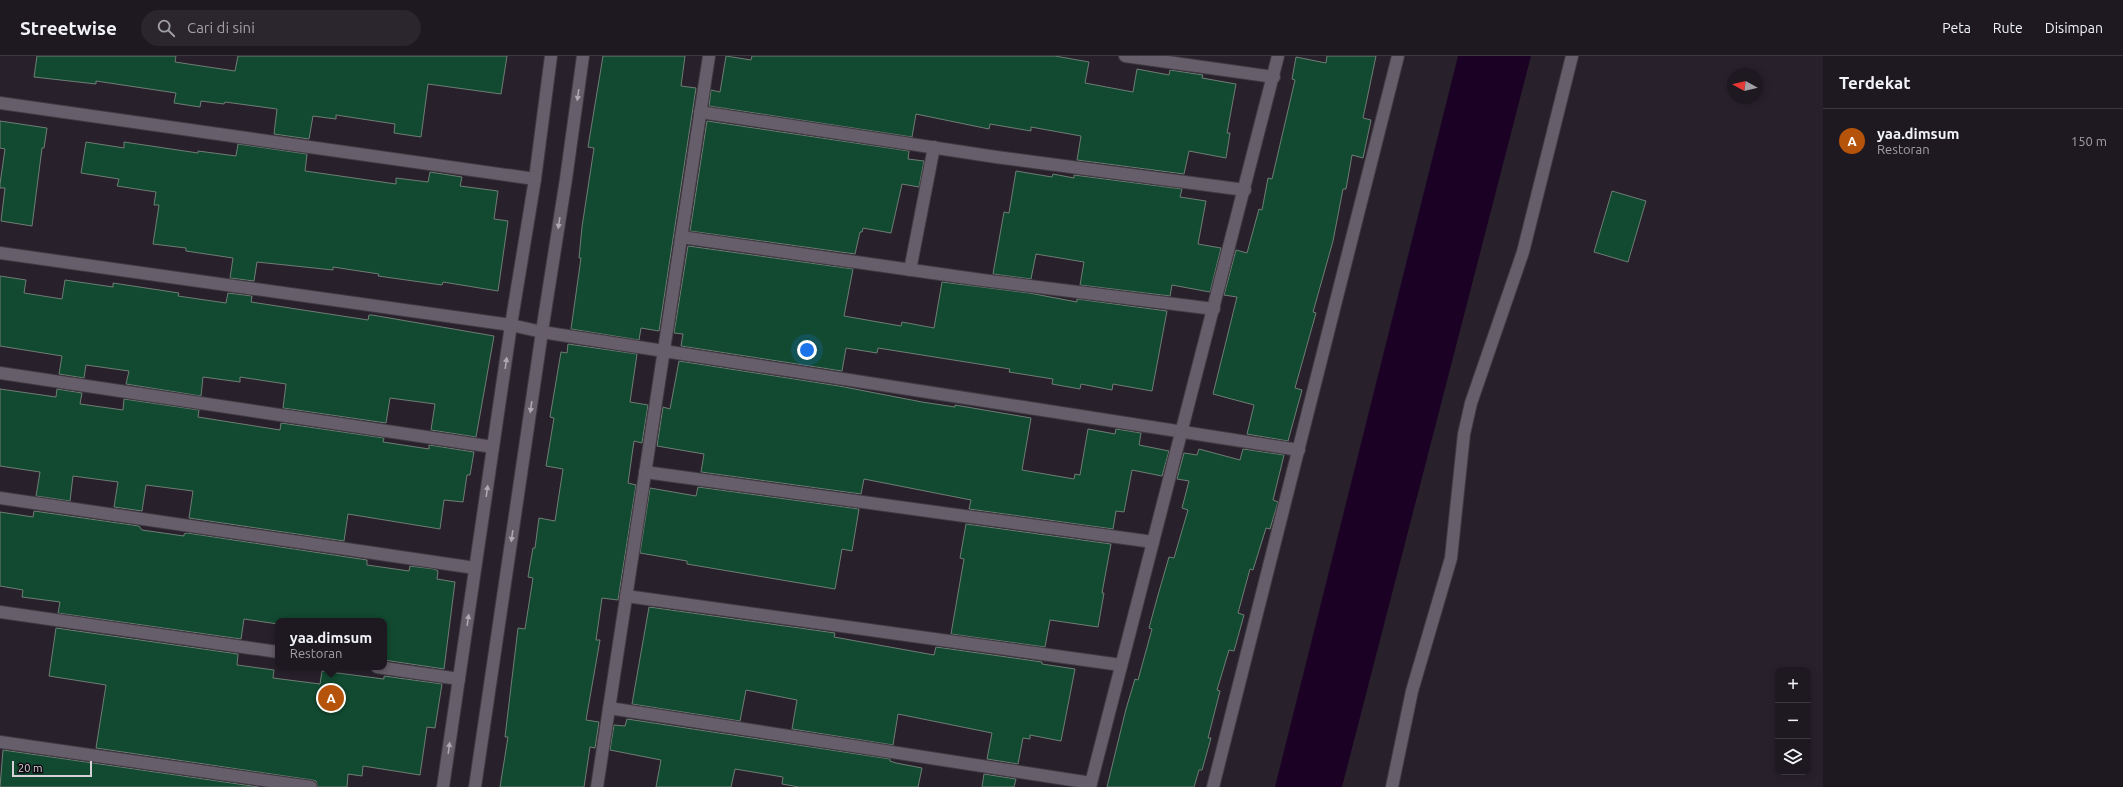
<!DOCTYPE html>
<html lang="id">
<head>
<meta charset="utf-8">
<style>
  :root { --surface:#1e1921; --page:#2b262e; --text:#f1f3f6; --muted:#a1a0a5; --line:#3c383f; --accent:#b45309 }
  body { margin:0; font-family:Ubuntu,sans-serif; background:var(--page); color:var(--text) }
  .controls { position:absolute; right:12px; bottom:12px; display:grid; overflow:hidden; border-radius:8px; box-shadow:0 2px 6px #0003 }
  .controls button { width:36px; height:36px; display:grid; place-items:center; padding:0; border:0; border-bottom:1px solid var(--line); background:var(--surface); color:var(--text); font:20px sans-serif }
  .compass { position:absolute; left:1727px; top:12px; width:36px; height:36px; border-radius:50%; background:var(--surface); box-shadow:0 2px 6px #0003; rotate:278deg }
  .scale { position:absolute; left:12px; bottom:10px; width:80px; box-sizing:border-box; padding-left:4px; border:2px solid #d6d1d8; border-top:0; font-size:11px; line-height:14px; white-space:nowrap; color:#d6d1d8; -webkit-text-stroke:3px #0f0c11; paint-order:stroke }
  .you { position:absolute; left:807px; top:294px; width:14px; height:14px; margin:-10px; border:3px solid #fff; border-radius:50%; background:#1a73e8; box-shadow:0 0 0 6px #1a73e833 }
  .badge { display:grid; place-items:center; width:26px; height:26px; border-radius:50%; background:var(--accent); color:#fff; font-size:13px; font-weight:700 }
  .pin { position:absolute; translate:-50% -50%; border:2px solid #fff; box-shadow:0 1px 4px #0006 }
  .popup { position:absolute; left:275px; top:562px; width:112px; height:52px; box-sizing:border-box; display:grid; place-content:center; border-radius:8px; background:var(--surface); filter:drop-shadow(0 1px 3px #0005); font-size:13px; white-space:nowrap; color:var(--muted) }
  .popup b { font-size:15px; color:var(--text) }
  .popup::after { content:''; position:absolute; left:50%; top:100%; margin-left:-8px; border:8px solid transparent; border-top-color:var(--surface) }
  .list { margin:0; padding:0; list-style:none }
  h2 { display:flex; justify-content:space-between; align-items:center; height:52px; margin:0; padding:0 16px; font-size:17px }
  h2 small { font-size:13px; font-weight:400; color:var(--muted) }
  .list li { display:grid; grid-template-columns:26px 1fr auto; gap:12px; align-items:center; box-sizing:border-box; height:64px; padding:0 16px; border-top:1px solid var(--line) }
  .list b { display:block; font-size:15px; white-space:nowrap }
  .list p { margin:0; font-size:13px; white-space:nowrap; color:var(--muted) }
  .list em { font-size:13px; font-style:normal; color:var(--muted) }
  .icon { flex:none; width:22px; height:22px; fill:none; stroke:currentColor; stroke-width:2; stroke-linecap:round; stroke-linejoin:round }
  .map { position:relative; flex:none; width:1823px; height:731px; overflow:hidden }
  header { display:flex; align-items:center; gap:24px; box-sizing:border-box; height:56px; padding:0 20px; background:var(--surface); border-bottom:1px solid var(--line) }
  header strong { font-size:19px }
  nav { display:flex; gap:22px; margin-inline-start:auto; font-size:14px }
  .search { width:280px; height:36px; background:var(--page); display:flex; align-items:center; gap:10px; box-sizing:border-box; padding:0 14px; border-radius:22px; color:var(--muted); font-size:15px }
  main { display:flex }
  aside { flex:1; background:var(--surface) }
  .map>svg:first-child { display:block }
</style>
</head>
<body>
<header>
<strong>Streetwise</strong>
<div class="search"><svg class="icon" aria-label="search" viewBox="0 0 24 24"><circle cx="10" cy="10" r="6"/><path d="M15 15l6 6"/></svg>Cari di sini</div>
<nav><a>Peta</a><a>Rute</a><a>Disimpan</a></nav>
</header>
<main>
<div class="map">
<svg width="1823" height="731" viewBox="0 0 1823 731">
  <rect width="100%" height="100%" fill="#28212c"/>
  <polygon fill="#1b0224" points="1458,0 1531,0 1342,731 1275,731"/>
  <g fill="#124a31" stroke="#6e7d74">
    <polygon points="37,0 176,0 175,6 235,15 238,0 507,0 501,38 428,28 421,81 394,77 395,68 336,59 336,63 313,60 309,83 274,78 277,53 225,46 224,48 201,45 200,51 174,47 176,37 96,25 96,28 34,21"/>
    <polygon points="603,0 685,0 681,30 696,32 659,275 641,272 639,284 571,273 581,202 579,202 582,171 594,92 588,91"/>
    <polygon points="726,0 751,4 752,0 1055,0 1089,6 1085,27 1133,36 1137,13 1169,19 1170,14 1203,19 1202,22 1236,28 1227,77 1230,77 1226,102 1189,95 1184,118 1077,104 1081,80 1031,71 1031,75 990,68 989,73 916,58 912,81 709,50 711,34 720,36"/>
    <polygon points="1327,0 1376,0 1363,62 1371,64 1363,102 1352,99 1346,133 1343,133 1333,185 1313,256 1316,257 1295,332 1302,334 1288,385 1247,378 1254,349 1213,338 1237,241 1224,239 1236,194 1247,197 1259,153 1262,154 1268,122 1272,123 1295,24 1292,23 1296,1 1326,7"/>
    <polygon points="0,65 47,72 44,92 42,92 32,170 1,165 5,132 0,132 0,128 5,93 0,92"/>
    <polygon points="707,65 909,95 908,103 924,105 919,131 902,128 891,177 863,172 862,176 860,176 855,198 690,175"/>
    <polygon points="86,86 124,92 124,86 198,97 198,95 236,100 238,88 307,98 305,115 396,128 396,122 428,126 430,116 462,121 460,130 498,135 494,163 508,165 498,235 443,226 442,229 378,220 379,218 333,211 333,214 257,206 254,225 230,222 233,202 186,195 186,192 153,188 159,149 154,149 156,136 117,130 119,123 81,117"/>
    <polygon points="1016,115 1052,121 1053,118 1074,122 1074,119 1182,133 1180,141 1206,145 1198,188 1221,192 1210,236 1172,229 1170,240 1080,229 1084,206 1036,198 1031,223 993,218 1004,156 1009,157"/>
    <polygon points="1612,135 1646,145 1628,206 1594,196"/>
    <polygon points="688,190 853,213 844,260 901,270 902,266 934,272 942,226 1029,237 1077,246 1077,243 1167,255 1152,335 1113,328 1112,334 1081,328 1080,333 1052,328 1053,323 1009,316 1010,313 878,292 877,297 846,292 842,315 681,290 683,278 674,277"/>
    <polygon points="0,220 26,224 24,237 62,243 65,224 113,231 113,227 179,237 178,240 226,247 228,237 252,240 251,246 368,264 369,259 372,259 494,280 476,381 431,374 435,348 390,342 386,367 283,352 286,328 240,321 240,326 203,321 201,340 126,328 129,315 86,309 84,322 59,318 62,300 0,290"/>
    <polygon points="568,288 637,298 630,346 648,349 642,387 634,385 628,427 636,429 618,544 602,542 596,584 600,584 586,664 599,666 595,692 590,691 584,731 500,731 508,681 505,681 518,572 525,573 533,522 528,521 533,492 535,492 539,462 555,465 563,413 546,410 554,362 550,361 561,296 567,297"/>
    <polygon points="679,305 839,330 922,346 955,351 955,349 1031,362 1022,414 1074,423 1075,418 1080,419 1088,373 1115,378 1116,373 1141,377 1139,389 1169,395 1162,420 1132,414 1124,456 1116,455 1113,473 969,453 971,444 864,423 861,438 701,416 704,398 657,390 663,351 670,353"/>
    <polygon points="0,333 56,341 57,333 82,337 80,348 123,354 124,343 199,354 198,361 280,374 281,367 384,382 383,386 429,393 429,389 474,396 470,419 467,419 463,446 444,444 440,473 348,458 344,485 189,462 193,435 146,429 142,455 114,451 118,426 73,420 70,445 36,440 40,416 0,410"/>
    <polygon points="1199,393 1240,404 1243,393 1284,399 1273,444 1278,446 1270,473 1266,472 1253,514 1250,513 1238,557 1244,559 1234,595 1229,594 1217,634 1220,635 1208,682 1211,682 1202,714 1199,714 1194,731 1107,731 1126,653 1135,623 1138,624 1152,573 1149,572 1158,539 1169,501 1174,502 1188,454 1182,452 1189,425 1177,423 1184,397 1197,399"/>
    <polygon points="698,431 859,453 852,495 842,493 835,533 687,508 687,505 640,497 650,432 696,440"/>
    <polygon points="34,455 139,470 142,474 184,480 184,478 187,477 367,504 367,509 409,515 410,510 434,513 438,515 437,523 455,526 444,613 384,604 384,565 278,565 278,568 244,563 241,583 58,557 60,546 22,541 23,534 0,530 0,456 33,461"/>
    <polygon points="966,468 1111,488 1102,537 1104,537 1098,571 1050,564 1045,591 951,578 964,503 960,502"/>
    <polygon points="649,551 835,577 834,581 934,599 936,591 1042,606 1042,608 1075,613 1061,685 1030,679 1030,683 1023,682 1018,708 987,703 992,677 898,658 893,689 792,673 797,644 746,634 740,665 632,648"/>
    <polygon points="56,572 238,598 237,609 274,614 273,622 320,628 322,615 384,623 384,620 442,628 435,672 427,671 420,719 363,710 362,720 348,718 347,731 318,731 316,725 312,724 96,692 106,629 49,620"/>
    <polygon points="627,663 890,703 890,705 896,707 922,712 918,731 799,731 782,728 783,721 735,713 731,731 656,731 661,704 610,694 614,669 625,670"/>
    <polygon points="3,694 259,731 0,731"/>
    <polygon points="984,718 1016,723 1014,731 982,731"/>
  </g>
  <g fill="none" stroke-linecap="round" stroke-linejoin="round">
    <defs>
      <g id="minor">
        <polyline points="1125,0 1274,21"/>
        <polyline points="0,47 535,123"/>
        <polyline points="700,56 996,101 1245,134"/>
        <polyline points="681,181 982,224 1214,253"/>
        <polyline points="0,197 511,269 542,276 1299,394"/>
        <polyline points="910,214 934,91"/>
        <polyline points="0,317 493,391"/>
        <polyline points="645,416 1153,486"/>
        <polyline points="0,442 475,512"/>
        <polyline points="626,540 1121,609"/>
        <polyline points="0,556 278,596"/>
        <polyline points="377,611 459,623"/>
        <polyline points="609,652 1091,727"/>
        <polyline points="0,686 311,731"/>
        <polyline points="443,731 511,269 535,123 551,0"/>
        <polyline points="475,731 543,269 566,123 583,0"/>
        <polyline points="597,731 709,0"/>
        <polyline points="1090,731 1278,0"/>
        <polyline points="1213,731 1398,0"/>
        <polyline points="1392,731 1412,635 1451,502 1464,378 1471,347 1523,196 1572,0"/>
      </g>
    </defs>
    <use href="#minor" stroke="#403b43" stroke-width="14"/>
    <use href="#minor" stroke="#665e6a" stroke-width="12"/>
  </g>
  <defs><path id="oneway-solid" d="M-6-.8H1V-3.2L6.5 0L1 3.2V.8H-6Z"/></defs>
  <g fill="#afa9b2">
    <use href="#oneway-solid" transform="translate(578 39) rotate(98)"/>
    <use href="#oneway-solid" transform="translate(559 167) rotate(99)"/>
    <use href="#oneway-solid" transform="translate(506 307) rotate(-82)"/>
    <use href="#oneway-solid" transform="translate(531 351) rotate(98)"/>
    <use href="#oneway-solid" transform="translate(487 435) rotate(-82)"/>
    <use href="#oneway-solid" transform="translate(512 480) rotate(98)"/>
    <use href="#oneway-solid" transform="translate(468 564) rotate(-82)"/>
    <use href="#oneway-solid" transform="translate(449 692) rotate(-82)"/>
  </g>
</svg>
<div class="controls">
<button>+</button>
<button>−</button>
<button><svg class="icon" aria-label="layers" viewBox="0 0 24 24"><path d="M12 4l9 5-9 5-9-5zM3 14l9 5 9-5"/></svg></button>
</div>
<svg class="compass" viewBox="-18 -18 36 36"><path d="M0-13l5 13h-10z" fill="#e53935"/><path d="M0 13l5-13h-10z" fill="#a1a0a5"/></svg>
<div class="scale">20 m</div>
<div class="you"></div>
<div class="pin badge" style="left:331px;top:642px">A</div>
<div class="popup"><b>yaa.dimsum</b>Restoran</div>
</div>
<aside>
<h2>Terdekat<small></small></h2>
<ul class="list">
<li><span class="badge">A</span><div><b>yaa.dimsum</b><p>Restoran</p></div><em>150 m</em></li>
</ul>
</aside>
</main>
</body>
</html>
